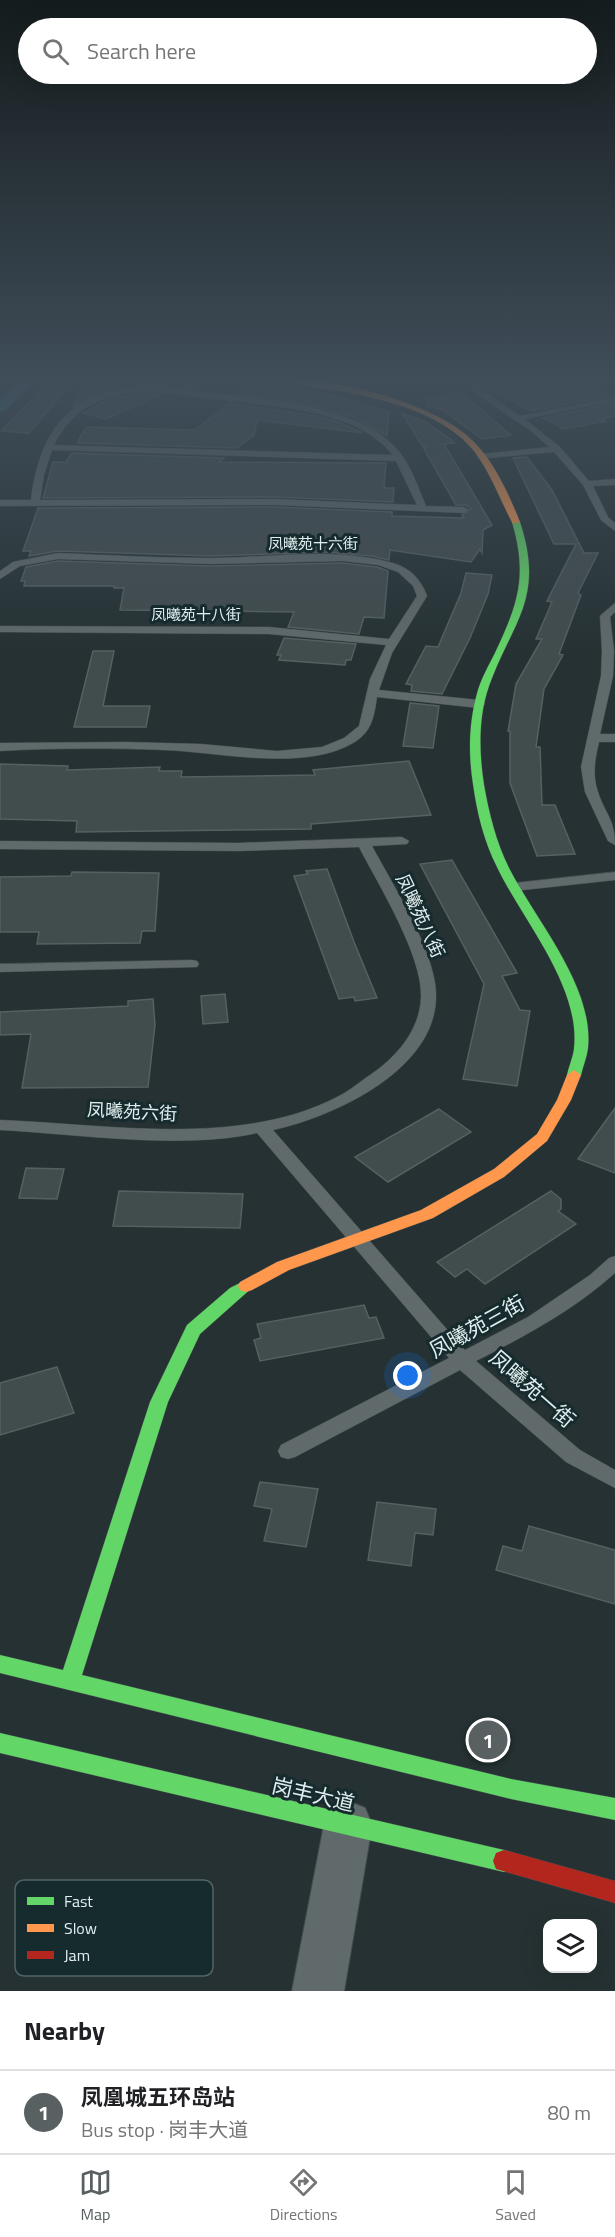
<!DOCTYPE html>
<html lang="en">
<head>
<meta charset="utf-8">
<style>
  :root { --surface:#fff; --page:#f2f2f2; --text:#202124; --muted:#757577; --line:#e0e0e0; --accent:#596062 }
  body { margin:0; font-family:"Titillium Web","Noto Sans SC",sans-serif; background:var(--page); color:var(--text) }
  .controls { position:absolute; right:18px; bottom:18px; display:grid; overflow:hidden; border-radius:12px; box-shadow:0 6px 24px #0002 }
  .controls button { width:54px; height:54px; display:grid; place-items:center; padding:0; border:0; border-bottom:2px solid var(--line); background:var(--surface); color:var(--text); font:30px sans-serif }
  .you { position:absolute; left:408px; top:1376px; width:21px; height:21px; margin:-15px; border:4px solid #fff; border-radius:50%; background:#1a73e8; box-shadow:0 0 0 9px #1a73e833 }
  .badge { display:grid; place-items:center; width:39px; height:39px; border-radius:50%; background:var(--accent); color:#fff; font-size:20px; font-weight:700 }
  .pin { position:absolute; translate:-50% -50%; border:3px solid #fff; box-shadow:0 2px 6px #0006 }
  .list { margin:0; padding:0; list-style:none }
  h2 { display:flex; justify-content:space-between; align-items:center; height:78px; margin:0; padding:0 24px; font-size:26px }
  h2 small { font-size:20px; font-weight:400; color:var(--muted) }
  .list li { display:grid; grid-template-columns:39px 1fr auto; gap:18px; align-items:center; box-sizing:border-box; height:84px; padding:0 24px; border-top:2px solid var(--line) }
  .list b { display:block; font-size:22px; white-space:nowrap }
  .list p { margin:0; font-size:20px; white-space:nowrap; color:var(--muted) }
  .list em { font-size:20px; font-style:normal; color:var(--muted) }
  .icon { flex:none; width:33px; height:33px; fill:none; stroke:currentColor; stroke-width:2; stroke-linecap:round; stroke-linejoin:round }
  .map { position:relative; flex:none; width:615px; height:1991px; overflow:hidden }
  .search { position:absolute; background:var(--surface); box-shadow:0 6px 24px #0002; left:18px; right:18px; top:18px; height:66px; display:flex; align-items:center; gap:15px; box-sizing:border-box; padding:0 21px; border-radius:33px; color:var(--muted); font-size:22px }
  .sheet { height:162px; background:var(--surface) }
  nav { display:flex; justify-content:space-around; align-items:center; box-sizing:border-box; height:84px; border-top:2px solid var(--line); background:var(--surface); font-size:16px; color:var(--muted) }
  nav a { display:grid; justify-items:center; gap:3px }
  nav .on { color:var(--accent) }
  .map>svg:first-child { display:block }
</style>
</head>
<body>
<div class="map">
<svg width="615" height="1991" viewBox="0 0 615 1991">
  <rect width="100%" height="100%" fill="#253132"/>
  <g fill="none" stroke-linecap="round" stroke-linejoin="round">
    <polygon fill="#2c7d82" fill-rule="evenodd" points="23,378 33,378 35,381 5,411 0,412 0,400"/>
  </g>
  <g fill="#414c4d" stroke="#556061" stroke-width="1.5">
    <polygon points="54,378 76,378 29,433 1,431"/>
    <polygon points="83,378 101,378 120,387 97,393 73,407"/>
    <polygon points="128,378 190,378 180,387 126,387"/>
    <polygon points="530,378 570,378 609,396 531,411 486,387"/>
    <polygon points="250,386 303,390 340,397 389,412 387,436 353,417 326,409 241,394"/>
    <polygon points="461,392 511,435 482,439 442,410 428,406 426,399"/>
    <polygon points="135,394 160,395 106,419 83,413 110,399"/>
    <polygon points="229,403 317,416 339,422 363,433 257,420 254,435 237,448 77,443 86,427 195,430"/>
    <polygon points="615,403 615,416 601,419 606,421 564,429 543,418"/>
    <polygon points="402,413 426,422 455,443 444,444 492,525 483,530 482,553 480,549 471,562 390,550 389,560 372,556 326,552 210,556 58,551 29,556 31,551 23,551 38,508 274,507 392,512 392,516 464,518 462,515 471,509 465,505 456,505 424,449 427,447 423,447"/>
    <polygon points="72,453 224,458 219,462 386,463 384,485 385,488 394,488 393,502 274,497 43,498 53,462 66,462"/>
    <polygon points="527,457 552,490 584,553 598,553 578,593 581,595 559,654 563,655 544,689 536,747 540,747 542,805 555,805 575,854 537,856 510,783 510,731 508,731 516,684 542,639 536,639 552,602 547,601 576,544 554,544 513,458"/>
    <polygon points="58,561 210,566 343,563 377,567 388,571 384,618 364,617 359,634 288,627 294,612 120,610 124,588 114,588 114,586 24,586 25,581 21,581 26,567"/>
    <polygon points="466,573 492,575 488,594 470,638 442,694 411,691 412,685 406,684 426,646 438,647 461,593"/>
    <polygon points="284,638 356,644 351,660 346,660 345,665 279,660 281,655 277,655"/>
    <polygon points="93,651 114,651 103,706 150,706 146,727 74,727"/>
    <polygon points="410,703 439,706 433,748 403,746"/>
    <polygon points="409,761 431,815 311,824 311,829 76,832 77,821 0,819 0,764 68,766 67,770 160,767 159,771 182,771 181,777 315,775 313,770"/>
    <polygon points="452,860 517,973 502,976 520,1010 530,1011 517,1086 463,1079 484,984 420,864"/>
    <polygon points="327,869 354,942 377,998 355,1001 354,997 339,999 294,876 308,874 306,871"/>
    <polygon points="72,872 159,873 155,931 142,931 140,943 37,944 39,932 0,932 0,877 71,876"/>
    <polygon points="225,994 228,1022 203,1024 201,996"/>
    <polygon points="153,999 155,1025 148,1087 22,1088 31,1034 0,1035 0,1012 128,1006 128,1001"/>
    <polygon points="615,1108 615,1173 578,1159"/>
    <polygon points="439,1109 471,1132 388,1182 355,1157"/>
    <polygon points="26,1168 64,1169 57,1199 19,1198"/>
    <polygon points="119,1191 243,1194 240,1228 113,1226"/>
    <polygon points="551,1191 561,1199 561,1209 558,1211 576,1224 485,1284 467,1269 455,1277 437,1262"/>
    <polygon points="364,1305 369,1318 376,1317 384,1338 260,1361 254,1340 261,1338 257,1324"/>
    <polygon points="57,1367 74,1413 0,1435 0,1383"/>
    <polygon points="260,1482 318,1489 306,1547 264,1541 272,1509 254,1506"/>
    <polygon points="377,1502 436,1509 433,1535 415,1533 411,1566 368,1560"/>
    <polygon points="529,1526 615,1550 615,1604 496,1570 503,1546 522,1551"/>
  </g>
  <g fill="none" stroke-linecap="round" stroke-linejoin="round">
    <defs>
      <g id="lane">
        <path d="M194 378H203L191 390C248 398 351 402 393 445 410 461 417 485 426 506L464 507 469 510 464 513 274 505 0 506V500H31C42 407 93 379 182 389ZM135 392C167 392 199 397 231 401 284 408 356 410 393 455L54 445C71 411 98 396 135 392ZM52 450 396 461 417 505 274 499 40 500 44 475Z"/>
        <polygon points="472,378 480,378 477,383 479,388 520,416 615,397 615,401 525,419 560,447 589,481 615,479 615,485 593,486 608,517 615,523 615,531 601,520 583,485 554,452 478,459 478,455 481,454 549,447 531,431 472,391 469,383"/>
        <path d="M58 553C108 555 159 558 210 558 267 558 337 546 393 563 410 568 421 579 427 596L392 653 379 690 479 700 485 704 479 708 377 697C374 717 372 732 353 743 304 772 219 752 164 750 109 748 55 748 0 751V743L126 742 201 744 277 751 322 747 344 738 359 726 370 679 386 645 269 634 0 632V626L269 627 389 639 417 596 413 586 398 572 378 565 343 561 210 564 58 559 20 566 0 579V571L13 562Z"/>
        <path d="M615 603V612L610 617 614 651 613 676 600 734H615V742H599C595 759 592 775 598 792 605 814 615 819 615 845L608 841 585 792 581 767 601 676 602 651 600 616Z"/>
        <path d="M402 837 409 841 407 844 372 846C393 885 428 940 435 983 448 1065 337 1116 273 1130L465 1350 528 1317 590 1275 609 1258 615 1256V1273C574 1310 525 1336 476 1361L580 1450 615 1470V1488L566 1462 460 1370 295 1457 288 1459 281 1457 278 1451 281 1445 449 1358 257 1133C182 1150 78 1134 0 1130V1120C106 1124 239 1148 337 1097 348 1092 357 1084 367 1077 395 1059 420 1031 421 997 423 956 378 884 359 847L238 851 0 849V841L238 843Z"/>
        <polygon points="615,872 615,880 514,891 507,887 514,883"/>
        <polygon points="192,960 197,961 199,964 197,967 0,972 0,964"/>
      </g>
      <polygon id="street" points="348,1801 365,1808 372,1825 344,1991 292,1991 324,1825 331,1808"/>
      <g id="fast">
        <path d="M516 519 520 522C545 599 513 620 489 686 478 717 479 753 484 785 489 813 496 842 509 868 536 921 594 986 588 1048 587 1057 583 1066 581 1075L574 1080 567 1075C569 1066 573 1057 574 1049 581 986 523 921 497 867 484 841 477 813 473 784 468 753 469 720 478 690 482 677 489 665 495 653 518 604 528 576 512 522Z"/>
        <polygon points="246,1280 252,1282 254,1286 200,1334 168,1402 82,1675 511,1779 615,1798 615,1820 511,1799 0,1673 0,1655 63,1670 150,1402 187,1325 230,1288"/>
        <polygon points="0,1733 504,1850 512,1853 515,1861 512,1869 504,1872 0,1753"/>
      </g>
      <g id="slow">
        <path d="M281 378C334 378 437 403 474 442 495 463 509 495 520 522L513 524C500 500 491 473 474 451 446 416 394 402 352 393 331 389 298 387 281 378Z"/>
        <polygon points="574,1070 581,1075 571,1100 547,1141 504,1177 433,1218 289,1270 252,1290 246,1292 240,1290 238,1286 240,1282 277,1262 421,1210 494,1169 537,1134 557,1100 567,1075"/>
      </g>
      <polygon id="jam" points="504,1850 615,1881 615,1903 496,1869 493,1861 496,1853"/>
    </defs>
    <use href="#lane" stroke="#444f50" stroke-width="1"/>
    <use href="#street" stroke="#444f50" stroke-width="2"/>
    <use href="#fast" stroke="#444f50" stroke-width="1"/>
    <use href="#slow" stroke="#444f50" stroke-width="1"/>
    <use href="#jam" stroke="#444f50" stroke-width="1"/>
    <use href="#lane" fill="#616a6b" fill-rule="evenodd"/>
    <use href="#street" fill="#616a6b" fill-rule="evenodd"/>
    <use href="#fast" fill="#63d668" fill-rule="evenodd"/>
    <use href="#slow" fill="#ff974d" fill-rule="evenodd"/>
    <use href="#jam" fill="#b3261e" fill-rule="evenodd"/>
  </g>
  <linearGradient id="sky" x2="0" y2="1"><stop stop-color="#141b1c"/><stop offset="0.58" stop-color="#404e5a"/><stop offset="1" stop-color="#404e5a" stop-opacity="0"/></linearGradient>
  <rect width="615" height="657" fill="url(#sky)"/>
  <g text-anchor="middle" stroke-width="6" stroke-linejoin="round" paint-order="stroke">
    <g font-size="15" fill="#e1eeef" stroke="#162b2d">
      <text x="313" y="549">凤曦苑十六街</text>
      <text x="196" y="620">凤曦苑十八街</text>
    </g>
    <g font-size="18" fill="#e1eeef" stroke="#162b2d">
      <text transform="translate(420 916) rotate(65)" y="6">凤曦苑八街</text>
      <text transform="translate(132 1112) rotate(3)" y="6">凤曦苑六街</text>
    </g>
    <g font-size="21" fill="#e1eeef" stroke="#162b2d">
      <text transform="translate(477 1327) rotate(-29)" y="7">凤曦苑三街</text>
      <text transform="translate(532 1389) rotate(41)" y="7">凤曦苑一街</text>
      <text transform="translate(313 1795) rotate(13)" y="7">岗丰大道</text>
    </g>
  </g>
  <rect x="15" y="1880" width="198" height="96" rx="9" fill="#162b2d" stroke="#536667" stroke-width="1.5"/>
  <rect x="27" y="1897" width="27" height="8" fill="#63d668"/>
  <rect x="27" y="1924" width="27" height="8" fill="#ff974d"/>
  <rect x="27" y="1951" width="27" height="8" fill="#b3261e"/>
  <g font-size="16" fill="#e1eeef">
    <text x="64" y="1907">Fast</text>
    <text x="64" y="1934">Slow</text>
    <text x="64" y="1961">Jam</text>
  </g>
</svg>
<div class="controls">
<button><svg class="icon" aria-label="layers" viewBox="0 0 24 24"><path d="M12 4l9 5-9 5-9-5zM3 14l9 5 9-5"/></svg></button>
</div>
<div class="you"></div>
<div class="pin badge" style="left:488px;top:1740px">1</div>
<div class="search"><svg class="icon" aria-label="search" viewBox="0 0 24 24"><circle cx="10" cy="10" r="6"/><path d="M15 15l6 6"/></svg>Search here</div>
</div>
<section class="sheet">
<h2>Nearby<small></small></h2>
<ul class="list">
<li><span class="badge">1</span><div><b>凤凰城五环岛站</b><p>Bus stop · 岗丰大道</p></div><em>80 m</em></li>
</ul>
</section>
<nav>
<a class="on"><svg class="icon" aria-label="map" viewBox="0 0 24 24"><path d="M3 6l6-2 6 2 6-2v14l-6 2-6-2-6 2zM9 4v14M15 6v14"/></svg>Map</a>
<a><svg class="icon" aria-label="directions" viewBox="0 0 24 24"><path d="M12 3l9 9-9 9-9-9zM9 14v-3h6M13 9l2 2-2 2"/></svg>Directions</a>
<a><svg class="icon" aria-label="saved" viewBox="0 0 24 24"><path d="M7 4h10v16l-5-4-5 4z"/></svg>Saved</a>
</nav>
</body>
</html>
